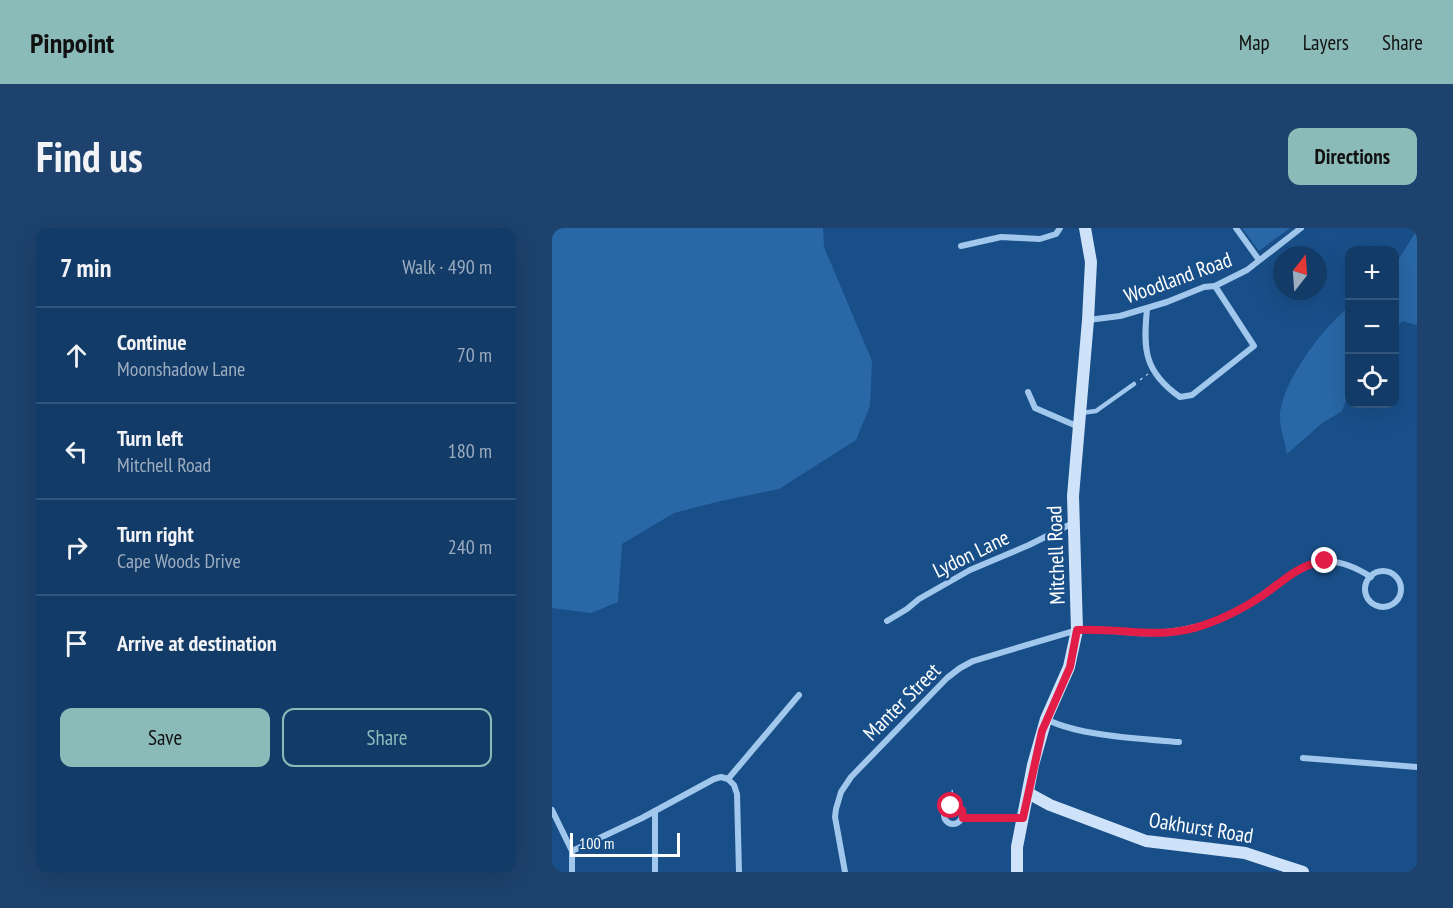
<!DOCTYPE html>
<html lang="en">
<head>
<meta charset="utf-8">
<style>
  :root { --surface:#133b67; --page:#1c426d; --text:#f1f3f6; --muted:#9dadc0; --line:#32557b; --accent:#8bbbb9 }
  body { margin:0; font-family:"PT Sans Narrow",sans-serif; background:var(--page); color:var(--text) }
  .controls { position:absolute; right:18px; top:18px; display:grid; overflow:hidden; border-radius:12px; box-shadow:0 6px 24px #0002 }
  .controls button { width:54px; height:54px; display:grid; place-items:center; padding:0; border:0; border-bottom:2px solid var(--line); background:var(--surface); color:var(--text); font:30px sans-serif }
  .compass { position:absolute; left:721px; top:18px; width:54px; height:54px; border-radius:50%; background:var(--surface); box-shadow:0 6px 24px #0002; rotate:17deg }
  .scale { position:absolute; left:18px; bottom:15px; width:110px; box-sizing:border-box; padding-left:6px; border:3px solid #fff; border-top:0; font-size:16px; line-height:21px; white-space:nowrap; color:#fff; -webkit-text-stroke:4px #194f89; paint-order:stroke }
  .stop { position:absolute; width:18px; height:18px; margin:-14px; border:4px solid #e11d48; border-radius:50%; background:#fff }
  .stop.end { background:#e11d48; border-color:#fff; box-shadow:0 2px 6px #0008 }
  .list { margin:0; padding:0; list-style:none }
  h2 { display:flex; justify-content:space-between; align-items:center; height:78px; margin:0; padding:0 24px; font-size:26px }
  h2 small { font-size:20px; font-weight:400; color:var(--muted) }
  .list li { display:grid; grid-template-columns:39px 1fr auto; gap:18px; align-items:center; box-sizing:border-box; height:96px; padding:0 24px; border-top:2px solid var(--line) }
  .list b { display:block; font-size:22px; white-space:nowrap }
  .list p { margin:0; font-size:20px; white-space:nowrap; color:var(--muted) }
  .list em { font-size:20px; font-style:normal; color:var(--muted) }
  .actions { display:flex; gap:12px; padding:18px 24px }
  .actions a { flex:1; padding:14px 0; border:2px solid var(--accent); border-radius:12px; text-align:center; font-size:21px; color:var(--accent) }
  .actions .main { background:var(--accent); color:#111 }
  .icon { flex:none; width:33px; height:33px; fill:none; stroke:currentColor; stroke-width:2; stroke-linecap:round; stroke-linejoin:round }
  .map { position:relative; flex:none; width:865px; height:644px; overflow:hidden; border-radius:12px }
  header { display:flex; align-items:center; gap:36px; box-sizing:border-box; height:84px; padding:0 30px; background:var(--accent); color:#111 }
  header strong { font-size:28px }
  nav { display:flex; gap:33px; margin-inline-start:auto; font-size:21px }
  .intro { display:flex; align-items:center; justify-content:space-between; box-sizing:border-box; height:144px; padding:0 36px }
  h1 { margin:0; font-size:42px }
  .button { padding:15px 27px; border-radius:12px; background:var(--accent); color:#111; font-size:21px; font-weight:700 }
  main { display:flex; gap:36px; padding:0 36px }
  aside { flex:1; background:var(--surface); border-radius:12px; box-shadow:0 6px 24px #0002 }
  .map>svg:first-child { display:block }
</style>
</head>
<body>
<header>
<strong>Pinpoint</strong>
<nav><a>Map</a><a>Layers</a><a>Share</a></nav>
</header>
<div class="intro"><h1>Find us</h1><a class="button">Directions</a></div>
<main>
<aside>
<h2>7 min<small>Walk · 490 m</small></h2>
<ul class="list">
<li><svg class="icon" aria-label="ahead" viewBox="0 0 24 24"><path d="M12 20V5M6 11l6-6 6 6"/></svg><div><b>Continue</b><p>Moonshadow Lane</p></div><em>70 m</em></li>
<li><svg class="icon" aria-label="left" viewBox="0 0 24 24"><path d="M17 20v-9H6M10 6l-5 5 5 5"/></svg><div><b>Turn left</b><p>Mitchell Road</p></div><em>180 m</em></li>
<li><svg class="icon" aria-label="right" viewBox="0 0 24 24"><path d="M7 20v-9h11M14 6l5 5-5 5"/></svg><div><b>Turn right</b><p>Cape Woods Drive</p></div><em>240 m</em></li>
<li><svg class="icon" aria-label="arrive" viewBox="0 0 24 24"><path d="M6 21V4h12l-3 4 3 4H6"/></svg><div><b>Arrive at destination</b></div></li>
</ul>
<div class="actions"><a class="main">Save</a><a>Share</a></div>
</aside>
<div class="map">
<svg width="865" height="644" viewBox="0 0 865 644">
  <rect width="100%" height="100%" fill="#194f89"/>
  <g fill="#2967a6">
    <polygon points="0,0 271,0 272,19 320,133 318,178 304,212 227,261 169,273 122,285 70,316 66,374 39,385 0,380"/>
    <polygon points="690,0 738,0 707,23"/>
    <polygon points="865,2 865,97 850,93 843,104 843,37"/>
    <path d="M797 79V164L790 183 769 196 735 226C733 214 728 201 728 189 728 156 772 98 797 79Z"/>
  </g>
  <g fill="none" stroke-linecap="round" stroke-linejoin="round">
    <g stroke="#a1c7ed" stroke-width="1.5" stroke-dasharray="3 4.5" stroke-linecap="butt">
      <polyline points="588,152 596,146"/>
      <polyline points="400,562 403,578"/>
    </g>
    <polyline stroke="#a1c7ed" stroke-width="4.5" points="529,185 544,183 582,156"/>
    <g stroke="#a1c7ed" stroke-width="6">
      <polyline points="684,0 707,32"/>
      <polyline points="409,18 449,9 488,11 504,6 508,0"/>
      <path d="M595 81C591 121 592 144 628 169L640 167 702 118 663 58"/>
      <polyline points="536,92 568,88 615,74 652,59 663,58 695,42 749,0"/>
      <polyline points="476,164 483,180 527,199"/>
      <circle cx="831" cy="361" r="18"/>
      <polyline points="335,393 355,381 367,371 418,342 477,317 521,295"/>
      <path d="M494 491C526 508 591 511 627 514"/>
      <polyline points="751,530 865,539"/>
      <polyline points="176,551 247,467"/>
      <polyline points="176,551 182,557 185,566 187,644"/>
      <circle cx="401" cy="587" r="9"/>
      <polyline points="0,582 20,623 20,644"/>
      <polyline points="103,583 103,644"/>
      <polyline points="411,590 470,590"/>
      <polyline points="20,623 90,590 162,551 169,549 176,551"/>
      <path d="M293 644 283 589 284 581 289 564 299 549 395 450 408 440 421 433 525 402C545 400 564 404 584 405 604 406 623 404 643 399 666 394 689 382 709 368 750 340 769 317 819 349"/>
    </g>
    <g stroke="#cee3f9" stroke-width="12">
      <polyline points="476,565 498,577 594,613 693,625 751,644"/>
      <polyline points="465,644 465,619 481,537 494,491 517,439 525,402 521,268 536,92 539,34 533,0"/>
    </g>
  </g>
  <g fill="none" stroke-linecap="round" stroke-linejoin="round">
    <path stroke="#e11d48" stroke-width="8" d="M399 578 410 582 411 590H471L490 503 518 439 525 402C569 399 607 413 652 397 673 390 692 380 710 368 730 354 747 336 773 333"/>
  </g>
  <g text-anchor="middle" stroke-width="5" stroke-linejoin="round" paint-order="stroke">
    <g font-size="21" fill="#fff" stroke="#194f89">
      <text transform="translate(626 50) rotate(-20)" y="7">Woodland Road</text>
      <text transform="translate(419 326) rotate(-26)" y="7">Lydon Lane</text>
      <text transform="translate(504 327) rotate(-92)" y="7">Mitchell Road</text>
      <text transform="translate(350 474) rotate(-45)" y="7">Manter Street</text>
      <text transform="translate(649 600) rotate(9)" y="7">Oakhurst Road</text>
    </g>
  </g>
</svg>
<div class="controls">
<button>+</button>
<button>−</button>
<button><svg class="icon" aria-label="locate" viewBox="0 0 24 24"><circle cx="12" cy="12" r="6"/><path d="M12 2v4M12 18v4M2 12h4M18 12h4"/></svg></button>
</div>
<svg class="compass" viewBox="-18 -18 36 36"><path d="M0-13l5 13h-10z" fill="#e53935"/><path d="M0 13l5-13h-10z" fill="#9dadc0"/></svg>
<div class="scale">100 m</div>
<div class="stop" style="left:399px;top:578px"></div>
<div class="stop end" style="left:773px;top:333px"></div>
</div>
</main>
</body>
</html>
